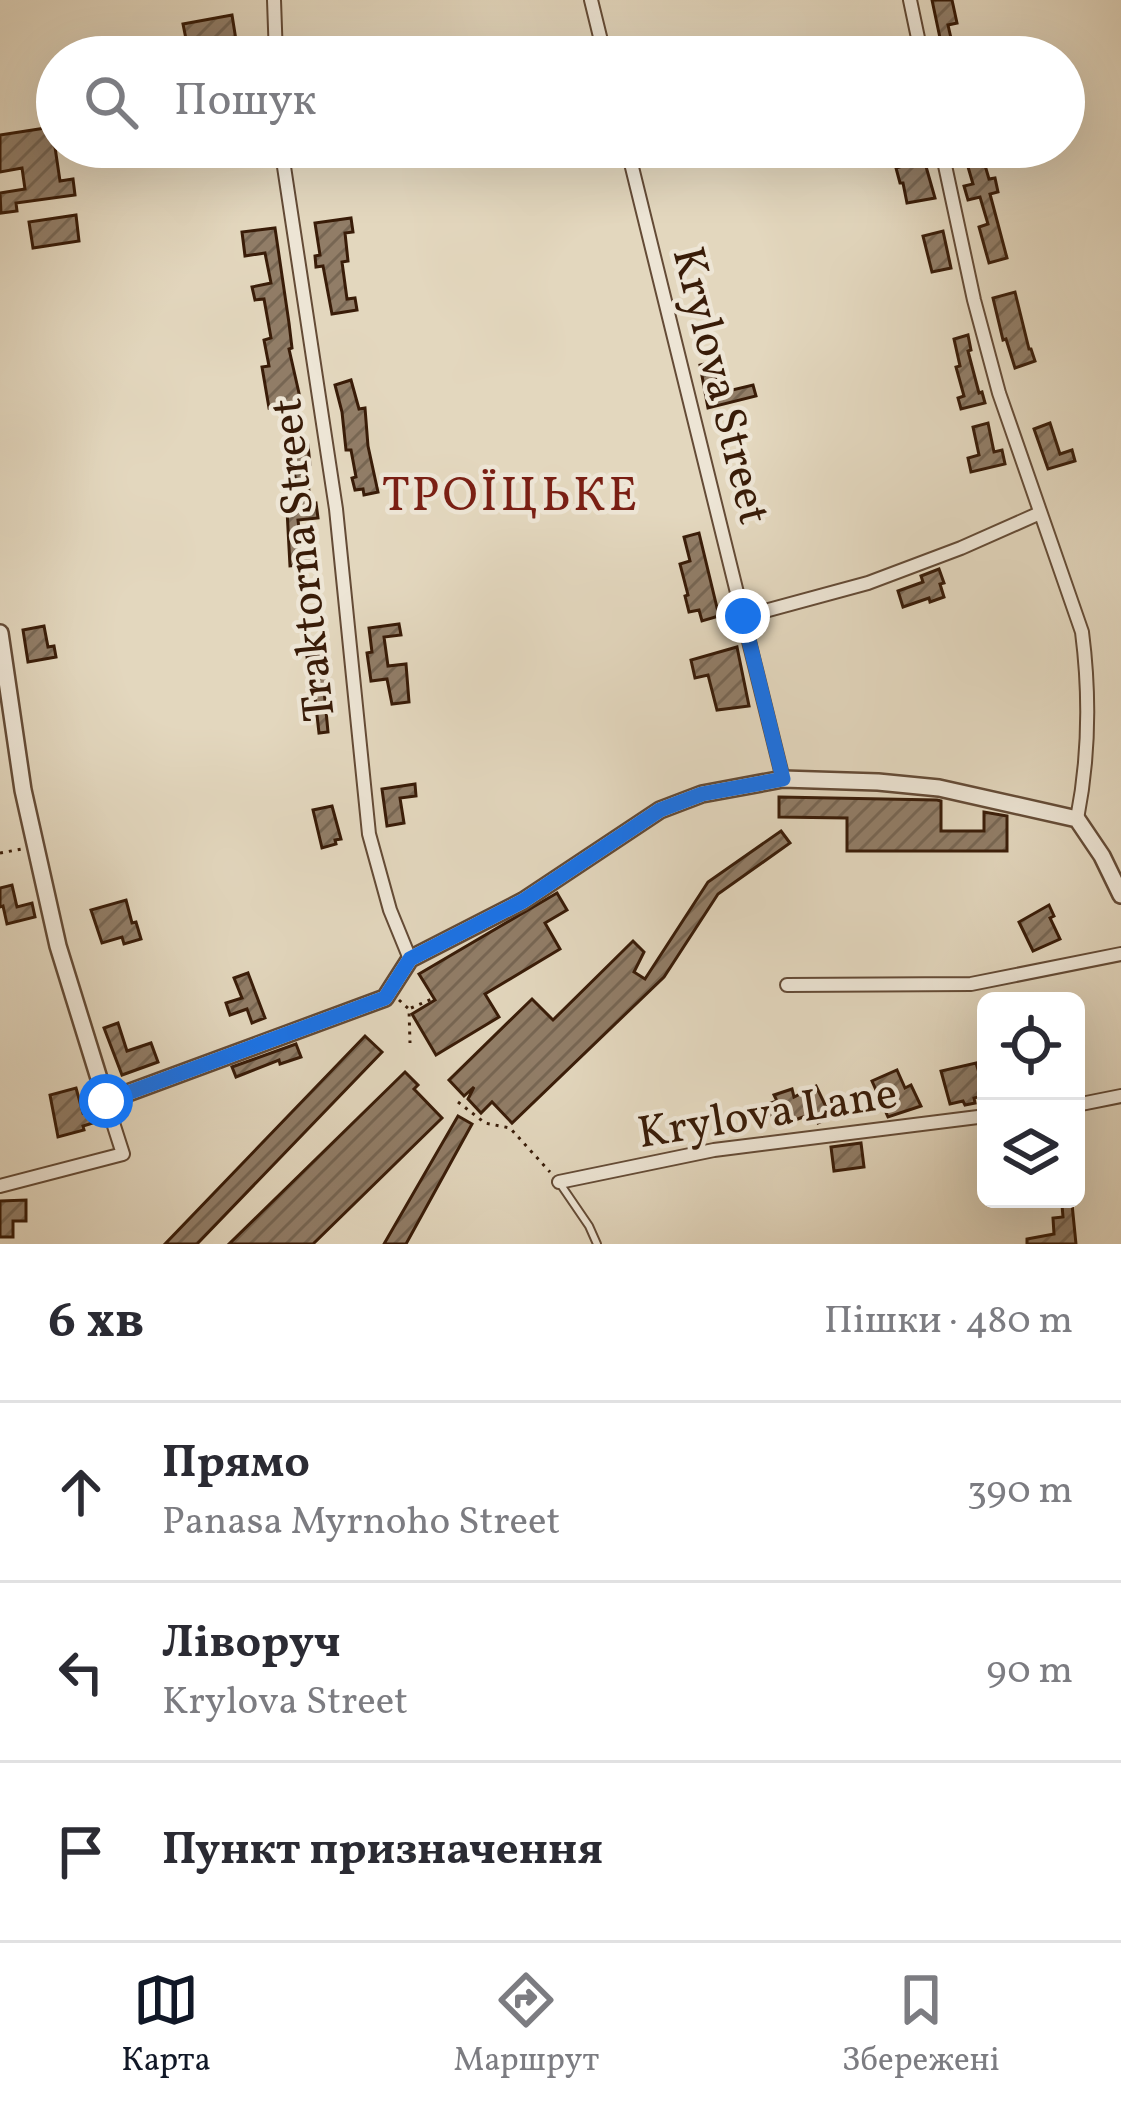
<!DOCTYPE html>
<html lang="uk">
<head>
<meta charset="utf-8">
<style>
  :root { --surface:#fff; --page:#f2f2f3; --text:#2b2b33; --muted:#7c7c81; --line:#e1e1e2; --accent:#111827 }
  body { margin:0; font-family:Vollkorn,serif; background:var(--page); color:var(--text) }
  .controls { position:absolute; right:36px; bottom:36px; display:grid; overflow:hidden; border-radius:18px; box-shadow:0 12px 48px #0002 }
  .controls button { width:108px; height:108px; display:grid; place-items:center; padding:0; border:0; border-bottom:3px solid var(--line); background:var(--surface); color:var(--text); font:60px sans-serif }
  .stop { position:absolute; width:36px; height:36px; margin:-27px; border:9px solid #1a73e8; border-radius:50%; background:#fff }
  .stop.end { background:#1a73e8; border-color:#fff; box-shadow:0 3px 12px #0008 }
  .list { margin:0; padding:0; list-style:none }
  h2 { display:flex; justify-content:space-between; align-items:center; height:156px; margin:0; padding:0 48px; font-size:51px }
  h2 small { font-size:39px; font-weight:400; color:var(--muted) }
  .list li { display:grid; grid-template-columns:78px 1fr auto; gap:36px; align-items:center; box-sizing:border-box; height:180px; padding:0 48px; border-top:3px solid var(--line) }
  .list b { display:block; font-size:45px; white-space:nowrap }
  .list p { margin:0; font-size:39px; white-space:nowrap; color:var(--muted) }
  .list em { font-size:39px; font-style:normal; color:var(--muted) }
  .icon { flex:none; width:66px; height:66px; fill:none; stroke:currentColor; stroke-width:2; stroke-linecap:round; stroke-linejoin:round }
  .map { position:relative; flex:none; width:1121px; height:1244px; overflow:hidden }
  .search { position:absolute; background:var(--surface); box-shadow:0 12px 48px #0002; left:36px; right:36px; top:36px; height:132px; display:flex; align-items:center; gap:30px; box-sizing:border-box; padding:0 42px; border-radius:66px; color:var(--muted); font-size:45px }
  .sheet { height:696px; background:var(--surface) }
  nav { display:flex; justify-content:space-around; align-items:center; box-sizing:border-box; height:168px; border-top:3px solid var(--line); background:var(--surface); font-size:33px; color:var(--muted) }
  nav a { display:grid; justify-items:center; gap:6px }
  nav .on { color:var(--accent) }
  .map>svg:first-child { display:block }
</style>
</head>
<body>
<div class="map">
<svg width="1121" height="1244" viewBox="0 0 1121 1244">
  <defs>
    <pattern id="building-hatch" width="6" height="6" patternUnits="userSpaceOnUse" patternTransform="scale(3)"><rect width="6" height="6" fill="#917d67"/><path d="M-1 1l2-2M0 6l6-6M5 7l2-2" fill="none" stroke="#776653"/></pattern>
  </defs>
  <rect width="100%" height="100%" fill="#e3d7be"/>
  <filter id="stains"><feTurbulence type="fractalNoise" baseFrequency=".00167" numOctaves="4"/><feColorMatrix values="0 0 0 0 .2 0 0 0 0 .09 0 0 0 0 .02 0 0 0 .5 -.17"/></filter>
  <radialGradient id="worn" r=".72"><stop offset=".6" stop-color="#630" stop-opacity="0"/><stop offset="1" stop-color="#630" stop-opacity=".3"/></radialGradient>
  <g fill="url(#building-hatch)" stroke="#391c08" stroke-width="3">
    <polygon points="932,0 952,0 957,23 948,25 955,56 944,57"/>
    <polygon points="232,15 236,40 188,49 183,24"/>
    <polygon points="52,127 60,181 73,179 75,195 16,203 17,211 1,213 0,193 25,189 22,168 0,172 0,135"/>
    <polygon points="982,155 989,179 995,178 998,192 990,194 1007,258 989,263 979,227 988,224 980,197 968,200 964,186 973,184 966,160"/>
    <polygon points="923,156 935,198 907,203 903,183 900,183 896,168 903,166 902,162"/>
    <polygon points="76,215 79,241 33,248 29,222"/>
    <polygon points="351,218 353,232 345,233 348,261 342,262 347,299 355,298 357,310 332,314 323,266 316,267 315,256 320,255 315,223"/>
    <polygon points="275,228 289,323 292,348 289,349 301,402 269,408 262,367 269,366 264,340 271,338 264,299 255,300 252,287 271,283 265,253 245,256 242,232"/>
    <polygon points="943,231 951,268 932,272 923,236"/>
    <polygon points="1015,292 1029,349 1031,349 1035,361 1015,368 1006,339 1003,340 993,298"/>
    <polygon points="968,335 971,350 968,351 979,393 982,392 985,403 961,409 958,398 964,396 956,367 960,366 954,339"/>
    <polygon points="712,362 720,393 753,385 756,396 708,408 700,365"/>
    <polygon points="351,380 359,409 365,408 368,446 378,492 364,495 363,489 355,490 352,478 356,477 351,450 346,450 342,412 335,385"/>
    <polygon points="988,423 994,452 1002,450 1005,464 971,472 968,458 979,455 973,427"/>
    <polygon points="1050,423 1060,454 1072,450 1075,461 1048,469 1034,429"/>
    <polygon points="308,445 310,465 307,466 310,504 316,503 318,518 298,520 302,554 312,553 314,564 290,566 287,510 297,509 298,505 294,467 290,467 288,447"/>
    <polygon points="699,533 719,616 702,621 699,610 689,612 685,596 688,595 680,564 690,561 684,537"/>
    <polygon points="939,569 944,583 940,584 944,597 930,602 929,598 903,607 898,591 923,582 921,576"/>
    <polygon points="399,624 401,635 384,637 388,666 406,664 409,702 392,704 387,679 371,681 367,653 372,652 369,628"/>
    <polygon points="44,626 48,647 54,646 56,657 28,662 23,630"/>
    <polygon points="737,647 749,706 717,710 708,675 695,678 691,660"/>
    <polygon points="327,654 327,689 324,690 328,732 319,733 312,670 309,670 307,657"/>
    <polygon points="415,784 416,796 400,798 404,823 387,826 382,789"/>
    <polygon points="779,797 937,800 941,801 941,831 984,831 984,812 1007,816 1007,851 847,851 847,818 779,817"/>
    <polygon points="332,806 341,839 335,840 336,844 322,848 313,810"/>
    <polygon points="781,831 790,843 718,894 664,977 512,1123 492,1102 481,1113 468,1099 474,1087 464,1096 449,1080 532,999 553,1020 633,941 644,952 634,972 645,979 708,882"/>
    <polygon points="12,885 17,907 32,903 35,917 7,924 3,906 0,907 0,888"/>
    <polygon points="557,893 567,910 545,923 560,949 485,994 499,1017 436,1055 412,1014 435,1000 419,974"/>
    <polygon points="126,900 132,923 136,922 141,939 124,944 122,937 102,943 91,910"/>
    <polygon points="1049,905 1054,916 1050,918 1060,939 1033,951 1019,922"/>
    <polygon points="248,973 265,1018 252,1023 247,1009 230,1015 226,1003 242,998 234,978"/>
    <polygon points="118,1023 127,1051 151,1043 158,1062 122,1075 104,1028"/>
    <polygon points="365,1036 382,1052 197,1244 165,1244"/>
    <polygon points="296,1044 301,1057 280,1064 279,1060 236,1077 232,1067"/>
    <polygon points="976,1063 980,1076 982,1075 986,1095 974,1098 975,1103 965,1105 963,1101 950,1104 941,1071"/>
    <polygon points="897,1070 905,1088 911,1085 921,1106 888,1117 872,1081"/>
    <polygon points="405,1072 418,1085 414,1089 442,1118 313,1244 229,1244"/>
    <polygon points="816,1086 831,1117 818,1123 814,1113 776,1127 768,1104 777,1101 774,1095 792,1089 794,1097"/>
    <polygon points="76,1088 83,1113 92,1110 96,1122 83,1126 84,1130 58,1137 50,1095"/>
    <polygon points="458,1116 472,1124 406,1244 384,1244"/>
    <polygon points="861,1143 864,1167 834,1171 831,1147"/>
    <polygon points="26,1200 26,1221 13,1221 13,1237 0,1237 0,1201"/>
    <polygon points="1072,1204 1076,1244 1027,1244 1027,1239 1054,1234 1053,1218 1063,1217 1062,1205"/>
  </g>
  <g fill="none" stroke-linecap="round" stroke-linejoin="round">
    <defs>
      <polyline id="service" points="561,1185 589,1226 597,1244"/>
      <g id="minor">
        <polyline points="274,0 276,57"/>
        <polyline points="591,0 605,57"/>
        <polyline points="910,0 922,57"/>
        <polyline points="281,147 336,509 369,834 390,910 410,959"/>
        <polyline points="627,147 783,779"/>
        <path d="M941 147 974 300 999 393 1082 632C1090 694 1089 758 1077 819"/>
        <polyline points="743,617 868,583 961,548 1040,513"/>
        <polyline points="787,985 971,984 1121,954"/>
        <polyline points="1076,1105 1121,1096"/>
        <polyline points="559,1182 714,1150 986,1116"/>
        <polyline points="0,1186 123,1154 106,1101"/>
      </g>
      <polyline id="tertiary" points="0,633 23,790 58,946 106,1101 385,998 410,959 523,901 660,810 702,794 783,779 878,782 939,788 1077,819 1102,856 1121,895"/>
    </defs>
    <use href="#service" stroke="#644b36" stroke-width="10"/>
    <use href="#minor" stroke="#644b36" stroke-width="16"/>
    <use href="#tertiary" stroke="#644b36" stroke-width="20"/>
    <g stroke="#391c08" stroke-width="3" stroke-dasharray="3 6" stroke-linecap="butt">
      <polyline points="0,853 22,849"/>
      <polyline points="399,1000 409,1009 410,1043"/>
      <polyline points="411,1008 432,999"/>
      <polyline points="458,1102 485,1123 510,1128 550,1172"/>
    </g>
    <use href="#service" stroke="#ede5d5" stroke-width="6"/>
    <use href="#minor" stroke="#ede5d5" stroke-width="12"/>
    <use href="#tertiary" stroke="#ede5d5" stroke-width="15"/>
  </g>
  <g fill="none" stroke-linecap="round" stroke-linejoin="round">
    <polyline stroke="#1a73e8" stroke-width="15" points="106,1101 385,998 410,959 523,901 660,810 702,794 783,779 743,616"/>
  </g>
  <g text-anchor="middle" stroke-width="9" stroke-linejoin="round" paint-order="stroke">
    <g font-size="45" fill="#391c08" stroke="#ede5d5">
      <text transform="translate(723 385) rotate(76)" y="16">Krylova Street</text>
      <text transform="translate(301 560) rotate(-96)" y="16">Traktorna Street</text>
      <text transform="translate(767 1111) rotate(-9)" y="16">Krylova Lane</text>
    </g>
    <g font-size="48" letter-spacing="3" fill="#7a1f14" stroke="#ede5d5">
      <text x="511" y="510">ТРОЇЦЬКЕ</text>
    </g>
  </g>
  <rect width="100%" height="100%" filter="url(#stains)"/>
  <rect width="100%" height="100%" fill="url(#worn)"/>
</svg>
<div class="controls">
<button><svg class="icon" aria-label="locate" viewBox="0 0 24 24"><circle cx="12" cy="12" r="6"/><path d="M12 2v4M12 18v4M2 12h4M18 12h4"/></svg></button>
<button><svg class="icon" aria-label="layers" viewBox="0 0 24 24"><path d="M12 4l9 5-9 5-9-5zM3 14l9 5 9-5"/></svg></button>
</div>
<div class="stop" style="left:106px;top:1101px"></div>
<div class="stop end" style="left:743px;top:616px"></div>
<div class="search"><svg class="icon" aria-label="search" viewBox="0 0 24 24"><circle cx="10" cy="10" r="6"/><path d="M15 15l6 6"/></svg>Пошук</div>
</div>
<section class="sheet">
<h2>6 хв<small>Пішки · 480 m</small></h2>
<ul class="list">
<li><svg class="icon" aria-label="ahead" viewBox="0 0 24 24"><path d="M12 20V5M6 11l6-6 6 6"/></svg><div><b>Прямо</b><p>Panasa Myrnoho Street</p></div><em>390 m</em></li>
<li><svg class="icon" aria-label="left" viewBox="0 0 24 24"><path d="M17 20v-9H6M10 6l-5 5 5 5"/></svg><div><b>Ліворуч</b><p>Krylova Street</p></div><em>90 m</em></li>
<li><svg class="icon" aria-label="arrive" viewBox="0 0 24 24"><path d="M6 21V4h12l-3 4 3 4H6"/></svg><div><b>Пункт призначення</b></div></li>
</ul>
</section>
<nav>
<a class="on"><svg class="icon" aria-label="map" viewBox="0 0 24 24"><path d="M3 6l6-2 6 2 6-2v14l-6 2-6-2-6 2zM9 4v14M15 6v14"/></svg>Карта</a>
<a><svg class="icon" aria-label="directions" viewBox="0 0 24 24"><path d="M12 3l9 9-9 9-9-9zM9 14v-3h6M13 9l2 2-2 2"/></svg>Маршрут</a>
<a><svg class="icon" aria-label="saved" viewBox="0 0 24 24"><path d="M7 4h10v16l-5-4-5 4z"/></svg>Збережені</a>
</nav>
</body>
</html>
